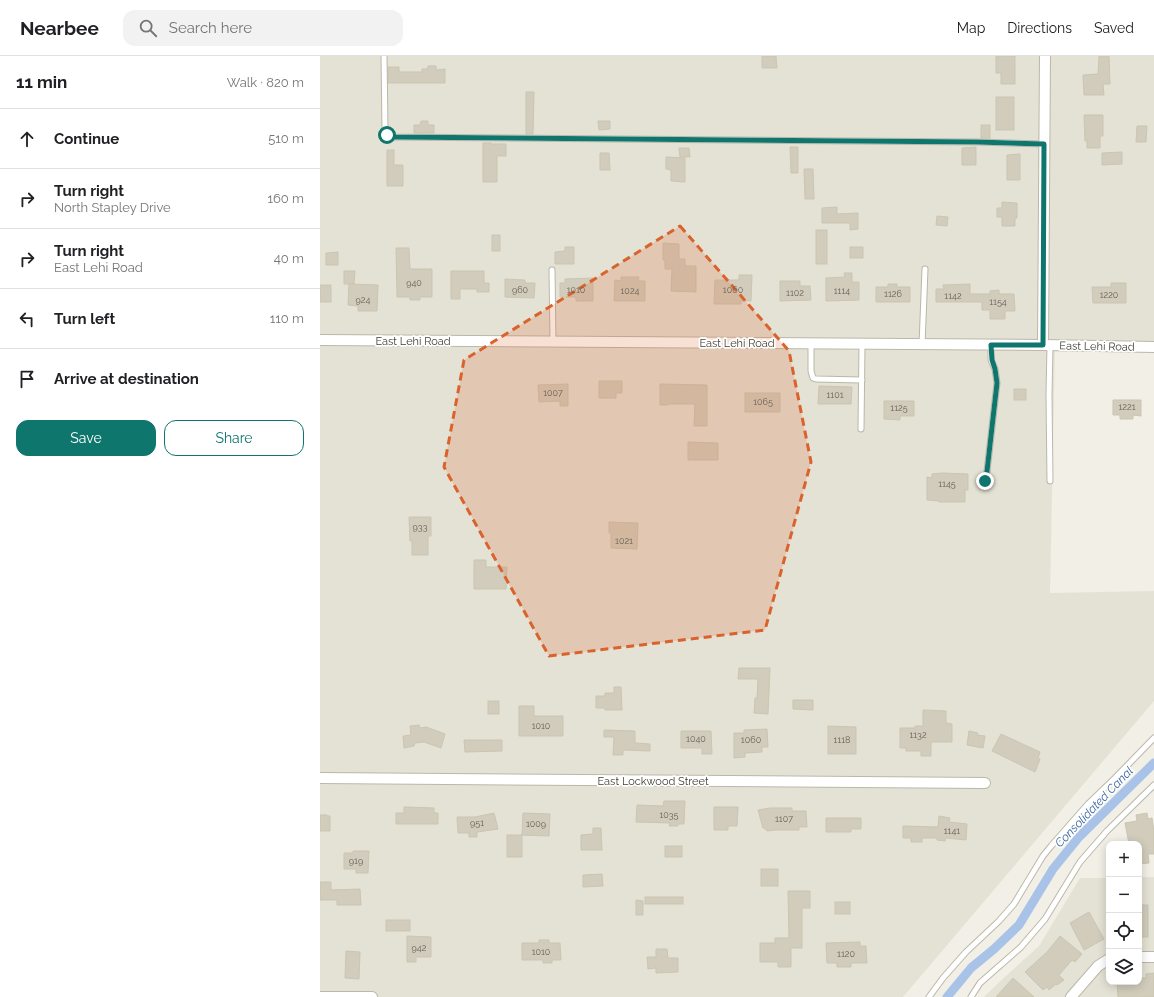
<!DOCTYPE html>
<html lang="en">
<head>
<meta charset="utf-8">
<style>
  :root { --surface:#fff; --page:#f2f2f2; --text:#202124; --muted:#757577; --line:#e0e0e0; --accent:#0f766e }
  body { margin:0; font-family:Raleway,sans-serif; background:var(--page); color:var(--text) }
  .controls { position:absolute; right:12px; bottom:12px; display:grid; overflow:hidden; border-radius:8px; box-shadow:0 2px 10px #0003 }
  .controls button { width:36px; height:36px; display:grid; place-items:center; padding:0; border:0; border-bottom:1px solid var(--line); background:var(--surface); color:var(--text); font:20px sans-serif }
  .stop { position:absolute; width:12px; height:12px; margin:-9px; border:3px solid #0f766e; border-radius:50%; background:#fff }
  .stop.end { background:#0f766e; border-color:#fff; box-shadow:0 1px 4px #0008 }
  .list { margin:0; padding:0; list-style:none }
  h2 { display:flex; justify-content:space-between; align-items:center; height:52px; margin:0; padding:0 16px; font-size:17px }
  h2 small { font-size:13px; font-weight:400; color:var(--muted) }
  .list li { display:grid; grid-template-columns:26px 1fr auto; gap:12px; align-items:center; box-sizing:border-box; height:60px; padding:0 16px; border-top:1px solid var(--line) }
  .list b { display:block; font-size:15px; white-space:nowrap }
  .list p { margin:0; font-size:13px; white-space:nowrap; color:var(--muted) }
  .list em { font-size:13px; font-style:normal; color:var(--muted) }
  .actions { display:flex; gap:8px; padding:12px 16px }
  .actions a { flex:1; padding:9px 0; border:1px solid var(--accent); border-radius:12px; text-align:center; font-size:14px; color:var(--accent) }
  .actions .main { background:var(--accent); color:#fff }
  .icon { flex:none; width:22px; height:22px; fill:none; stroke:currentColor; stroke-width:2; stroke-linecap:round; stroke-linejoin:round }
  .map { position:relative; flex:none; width:834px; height:941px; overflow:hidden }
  header { display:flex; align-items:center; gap:24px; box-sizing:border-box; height:56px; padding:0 20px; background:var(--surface); border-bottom:1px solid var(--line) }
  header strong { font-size:19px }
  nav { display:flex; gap:22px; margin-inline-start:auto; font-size:14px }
  .search { width:280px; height:36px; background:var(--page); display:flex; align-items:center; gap:10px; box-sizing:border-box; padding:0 14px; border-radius:12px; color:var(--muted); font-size:15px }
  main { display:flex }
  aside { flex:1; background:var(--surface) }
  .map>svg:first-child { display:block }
</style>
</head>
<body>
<header>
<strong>Nearbee</strong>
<div class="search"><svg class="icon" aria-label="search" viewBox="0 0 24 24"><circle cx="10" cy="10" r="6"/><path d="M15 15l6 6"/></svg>Search here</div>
<nav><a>Map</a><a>Directions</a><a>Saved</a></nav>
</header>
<main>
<aside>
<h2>11 min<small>Walk · 820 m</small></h2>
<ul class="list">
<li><svg class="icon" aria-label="ahead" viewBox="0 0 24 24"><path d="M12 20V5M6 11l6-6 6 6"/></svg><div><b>Continue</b></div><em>510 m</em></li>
<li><svg class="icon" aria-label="right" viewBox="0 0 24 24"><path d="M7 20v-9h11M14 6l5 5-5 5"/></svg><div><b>Turn right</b><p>North Stapley Drive</p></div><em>160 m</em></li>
<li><svg class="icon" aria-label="right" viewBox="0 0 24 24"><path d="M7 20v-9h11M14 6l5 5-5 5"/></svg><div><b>Turn right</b><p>East Lehi Road</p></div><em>40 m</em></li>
<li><svg class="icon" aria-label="left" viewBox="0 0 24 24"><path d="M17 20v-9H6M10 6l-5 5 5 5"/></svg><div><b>Turn left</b></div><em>110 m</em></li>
<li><svg class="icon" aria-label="arrive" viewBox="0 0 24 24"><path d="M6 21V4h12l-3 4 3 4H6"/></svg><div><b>Arrive at destination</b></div></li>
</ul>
<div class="actions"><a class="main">Save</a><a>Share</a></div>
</aside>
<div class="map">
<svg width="834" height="941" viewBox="0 0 834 941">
  <rect width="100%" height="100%" fill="#f1efe6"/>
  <g fill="#e4e2d4">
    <polygon points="0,0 834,0 834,291 735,289 730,537 834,535 834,645 583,941 0,941"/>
    <polygon points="819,821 834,821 834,941 664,941 676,929 719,890 760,822 789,822 789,926 819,926"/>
  </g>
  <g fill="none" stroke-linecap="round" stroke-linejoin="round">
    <polyline stroke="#a8c3e7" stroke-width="9" points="627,941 651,912 674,893 699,869 733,813 759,781 834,707"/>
  </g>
  <g fill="#d1ccbc" stroke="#cbc5b1">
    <polygon points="442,0 456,0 457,12 442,12"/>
    <polygon points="676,0 695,0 695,28 681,28 681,17 676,17"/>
    <polygon points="779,0 789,0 790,28 783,28 784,39 764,39 763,19 778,18"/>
    <polygon points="108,10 116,10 116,14 125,13 125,27 68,27 68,11 79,11 79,16 102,16 102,13 108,13"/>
    <polygon points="206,36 214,36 213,78 206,78"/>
    <rect x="676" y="41" width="18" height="33"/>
    <polygon points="764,59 783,59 783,80 780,80 780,92 767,92 767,85 765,85"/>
    <polygon points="101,65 108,65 108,69 114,69 114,77 94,77 94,69 100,69"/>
    <polygon points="278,65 290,65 290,73 279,74"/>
    <rect x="661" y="69" width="9" height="13"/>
    <polygon points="817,70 827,70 826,86 816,86"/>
    <polygon points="163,87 171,87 171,88 186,88 186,100 177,100 177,126 163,126"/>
    <polygon points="470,91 478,91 478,117 471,117"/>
    <polygon points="656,91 656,109 642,109 642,92"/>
    <polygon points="359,92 369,92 370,101 360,101"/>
    <polygon points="67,94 74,94 74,109 83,109 83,130 67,130"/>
    <polygon points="802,96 802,108 782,109 782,97"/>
    <polygon points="280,97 289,97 290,114 280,114"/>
    <polygon points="700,98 700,124 687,124 687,99"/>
    <polygon points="346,101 365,102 365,126 351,125 351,114 346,113"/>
    <polygon points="484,113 493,113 494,143 485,143"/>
    <polygon points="682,146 697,147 697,162 695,162 695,170 682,170 682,161 677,161 677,152 682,152"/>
    <polygon points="517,151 517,158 538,157 538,173 530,174 530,167 502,167 502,152"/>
    <polygon points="617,160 628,161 627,170 616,169"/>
    <rect x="496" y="174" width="11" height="34"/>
    <rect x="172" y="179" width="8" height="16"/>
    <polygon points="343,187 359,188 359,203 365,203 365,210 376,210 376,236 351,235 352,213 345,213 345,204 343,204"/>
    <polygon points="245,191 254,191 254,208 235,208 235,196 245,195"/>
    <rect x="530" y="191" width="13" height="11"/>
    <polygon points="76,192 89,192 90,213 112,213 112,241 100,241 100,244 90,244 90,241 77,241"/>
    <polygon points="18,196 18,209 6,209 6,197"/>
    <polygon points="24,215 35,215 34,228 24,228"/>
    <polygon points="131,215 164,215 164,227 169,227 169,236 157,236 157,233 140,233 140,243 131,243"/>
    <polygon points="524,217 532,217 532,226 539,226 539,244 506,245 506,222 525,221"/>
    <polygon points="419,219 432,219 431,245 421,245 421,248 394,248 395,224 419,224"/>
    <polygon points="301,221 319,221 318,225 325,225 325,245 294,245 295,224 301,225"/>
    <polygon points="273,222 273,245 256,245 256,241 240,241 240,227 245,227 245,223"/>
    <polygon points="185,223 205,224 205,227 215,227 214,242 185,241"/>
    <polygon points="460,225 480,225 480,230 490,230 491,244 460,245"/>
    <polygon points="791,227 806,227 806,247 773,247 772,231 791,231"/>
    <polygon points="29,228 58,229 57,255 38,255 38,250 28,249"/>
    <polygon points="568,228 577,228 577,231 590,231 590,246 556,246 556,231 568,231"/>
    <polygon points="650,228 650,238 670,238 670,235 679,234 679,238 694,238 695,255 685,255 685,263 670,263 670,254 662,254 662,246 616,246 616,233 624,233 623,229"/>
    <rect x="0" y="229" width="11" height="17"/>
    <polygon points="279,325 302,325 302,337 296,337 296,342 279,342"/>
    <polygon points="248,328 248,350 240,350 240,345 219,346 218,329"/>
    <polygon points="340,328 387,329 387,370 374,370 375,348 348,348 348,349 340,349"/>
    <polygon points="499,330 532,331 531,348 498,348"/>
    <rect x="694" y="333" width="12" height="11"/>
    <rect x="425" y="337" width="35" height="19"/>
    <polygon points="793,344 821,344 821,360 813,359 813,363 800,363 800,359 793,359"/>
    <polygon points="564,345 594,345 594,360 580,360 580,364 564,363"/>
    <polygon points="368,386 398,387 398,404 368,404"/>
    <polygon points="622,417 648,418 648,434 645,434 645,446 619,446 619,445 607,444 607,421 612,422 612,418"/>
    <polygon points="89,461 111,461 111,480 108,480 108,499 92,499 92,485 90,485"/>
    <polygon points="289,466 318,467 317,493 291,492 291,477 289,477"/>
    <polygon points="154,504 166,504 166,511 187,511 186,533 154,533"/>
    <polygon points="419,612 450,612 448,658 434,657 435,642 437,642 438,623 418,623"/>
    <polygon points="294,631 301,631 302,654 285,654 285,652 276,652 276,640 285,640 285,637 294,637"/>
    <polygon points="473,644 493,644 493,654 473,653"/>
    <rect x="168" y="645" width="11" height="13"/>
    <polygon points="199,650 214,650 214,660 243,660 243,680 199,680"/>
    <polygon points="603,654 626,655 626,667 632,668 632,686 611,686 611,700 601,700 601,695 586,695 586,692 580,692 580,672 595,672 595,670 603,670"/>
    <polygon points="99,669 100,672 106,671 125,678 121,692 104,686 95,687 94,690 84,692 83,680 91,679 90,670"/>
    <polygon points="508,670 536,671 536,698 508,698"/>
    <polygon points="447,673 448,691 442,691 442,696 425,697 425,701 414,702 414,677 424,677 424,674"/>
    <polygon points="284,674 315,675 315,687 330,688 330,695 303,694 303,699 293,699 294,681 284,681"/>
    <polygon points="361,675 391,675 392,698 382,698 382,692 361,692"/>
    <polygon points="649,675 658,677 657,679 665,680 663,692 647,689"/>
    <polygon points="681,678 720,696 718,702 720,703 715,716 672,695"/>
    <polygon points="144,684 182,684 182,695 145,696"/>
    <polygon points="344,745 365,745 364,768 358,768 358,770 349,770 350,767 316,766 317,749 343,750"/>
    <polygon points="84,751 114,752 114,757 118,757 118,768 76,768 76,757 84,757"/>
    <polygon points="394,751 418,751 417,770 408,770 408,774 394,774"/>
    <polygon points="450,752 472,752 472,755 486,755 487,771 479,771 479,774 455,774 447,775 444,772 443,772 438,754"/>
    <polygon points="174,757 178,773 157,776 157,781 149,781 149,777 138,777 137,761 155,761"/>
    <polygon points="203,757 230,758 229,780 202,779"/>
    <polygon points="827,757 828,763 832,762 834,776 834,798 828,798 829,807 819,808 819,788 809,788 805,767 817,765 816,759"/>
    <polygon points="0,759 7,759 7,760 10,760 10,775 0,775"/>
    <polygon points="619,760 630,762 629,766 647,768 646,784 626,782 625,785 617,784 617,782 602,782 602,786 591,786 591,782 583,782 583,770 618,771"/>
    <polygon points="506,762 541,762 541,773 531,773 531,776 506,776"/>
    <polygon points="273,772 281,772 282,794 261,794 261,779 273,778"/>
    <rect x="187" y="779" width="15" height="22"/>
    <rect x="345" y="790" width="17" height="11"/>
    <polygon points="33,795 49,795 48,817 36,817 36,813 24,813 24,797 33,797"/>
    <rect x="441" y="813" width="17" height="17"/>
    <polygon points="282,818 283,830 263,831 263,819"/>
    <polygon points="0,826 11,826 11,834 40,833 41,849 17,849 17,844 0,844"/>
    <polygon points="468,835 490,835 490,852 482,852 482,892 471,892 471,911 458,911 458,906 440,906 440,887 455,887 455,882 469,882"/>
    <rect x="325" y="841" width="38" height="7"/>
    <polygon points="316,844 323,845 323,859 316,859"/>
    <rect x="515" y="846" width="15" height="12"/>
    <rect x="819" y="849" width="9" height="32"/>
    <polygon points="769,856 784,883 764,894 750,867"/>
    <rect x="66" y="864" width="24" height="11"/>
    <polygon points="87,880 111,881 111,901 96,901 96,906 87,906"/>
    <polygon points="740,880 762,898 755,906 752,904 739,919 744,924 737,929 736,928 729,934 727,931 723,934 705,916 727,896"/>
    <polygon points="219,884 229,884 229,887 240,887 241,904 232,904 232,907 223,907 223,904 202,904 202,887 219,887"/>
    <polygon points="540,886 540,890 546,890 547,907 531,907 531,911 517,911 517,907 507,907 506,887"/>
    <polygon points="336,893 347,893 348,902 358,902 358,916 336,917 336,912 328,913 327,901 336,901"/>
    <polygon points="26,895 40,896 39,923 25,922"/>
    <polygon points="834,917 834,941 798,941 797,926 819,926 819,922 826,922 826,918"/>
    <polygon points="693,922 714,941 676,941"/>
  </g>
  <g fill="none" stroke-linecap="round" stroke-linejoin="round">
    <defs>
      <g id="service">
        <polyline points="64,0 65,74 67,79 73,81 657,86 724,88"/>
        <polyline points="232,214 233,286"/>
        <polyline points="491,288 491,315 493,322 496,323 542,324"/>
        <polyline points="602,289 605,213"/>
        <polyline points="541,373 542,288"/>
        <polyline points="730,425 729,339 730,289"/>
        <polyline points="662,426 665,425 666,424 677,327 675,313 671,304 671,289"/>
        <polyline points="609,941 623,922 646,896 679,865 694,848 723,800 732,789 768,748 795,722 834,682"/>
        <polyline points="651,941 660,927 701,891 725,863 760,806 787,775 834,729"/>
      </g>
      <g id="minor">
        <polyline points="0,284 723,289 834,291"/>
        <polyline points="723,289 725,0"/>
        <polyline points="0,722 665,727"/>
        <polyline points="819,901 834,901"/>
        <polyline points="0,941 52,941"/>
        <polyline points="751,941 778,910 789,903"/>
      </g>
    </defs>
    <use href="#service" stroke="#bbb8a9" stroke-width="7"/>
    <use href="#minor" stroke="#bbb8a9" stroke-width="12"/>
    <use href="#service" stroke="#fff" stroke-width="5"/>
    <use href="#minor" stroke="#fff" stroke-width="10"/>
  </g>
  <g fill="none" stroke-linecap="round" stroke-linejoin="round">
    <polyline stroke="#0f766e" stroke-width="5" points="67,79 73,81 657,86 724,88 723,289 671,289 672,304 675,313 677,327 666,424 665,425"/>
  </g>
  <path fill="#da622c" fill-opacity="0.2" stroke="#da622c" stroke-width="3" stroke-dasharray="8 5" stroke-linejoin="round" d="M360 170 469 295 491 406 445 574 229 600 124 411 144 304Z"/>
  <g text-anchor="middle" stroke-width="3.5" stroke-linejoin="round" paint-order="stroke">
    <g font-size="9" fill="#666358">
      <text x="94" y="230">940</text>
      <text x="200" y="237">960</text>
      <text x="256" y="237">1010</text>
      <text x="413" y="237">1060</text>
      <text x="310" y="238">1024</text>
      <text x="522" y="238">1114</text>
      <text x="475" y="240">1102</text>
      <text x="573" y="241">1126</text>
      <text x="789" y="242">1220</text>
      <text x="633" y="243">1142</text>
      <text x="43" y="247">924</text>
      <text x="678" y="249">1154</text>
      <text x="233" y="340">1007</text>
      <text x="515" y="342">1101</text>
      <text x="443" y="349">1065</text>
      <text x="807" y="354">1221</text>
      <text x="579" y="355">1125</text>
      <text x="627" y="431">1145</text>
      <text x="100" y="474">933</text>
      <text x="304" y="488">1021</text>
      <text x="221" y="673">1010</text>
      <text x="598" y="682">1132</text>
      <text x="376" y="686">1040</text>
      <text x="431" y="687">1060</text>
      <text x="522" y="687">1118</text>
      <text x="349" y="762">1035</text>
      <text x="464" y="766">1107</text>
      <text x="157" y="770">951</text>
      <text x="216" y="771">1009</text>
      <text x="632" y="778">1141</text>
      <text x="36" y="808">919</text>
      <text x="99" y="895">942</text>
      <text x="221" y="899">1010</text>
      <text x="526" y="901">1120</text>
    </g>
    <g font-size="11" fill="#434036" stroke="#fff">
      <text x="93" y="289">East Lehi Road</text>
      <text x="417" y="291">East Lehi Road</text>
      <text transform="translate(777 290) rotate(1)" y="4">East Lehi Road</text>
      <text x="333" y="729">East Lockwood Street</text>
    </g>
    <g font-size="12" font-style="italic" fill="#3b66a2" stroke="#fff">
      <text transform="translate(774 751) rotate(-46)" y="4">Consolidated Canal</text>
    </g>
  </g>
</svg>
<div class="controls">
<button>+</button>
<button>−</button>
<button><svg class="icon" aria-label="locate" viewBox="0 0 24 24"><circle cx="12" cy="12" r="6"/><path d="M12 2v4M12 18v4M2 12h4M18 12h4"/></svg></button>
<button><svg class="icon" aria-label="layers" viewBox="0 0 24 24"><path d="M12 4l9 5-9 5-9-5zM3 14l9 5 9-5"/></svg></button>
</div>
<div class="stop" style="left:67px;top:79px"></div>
<div class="stop end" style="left:665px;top:425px"></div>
</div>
</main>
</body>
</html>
